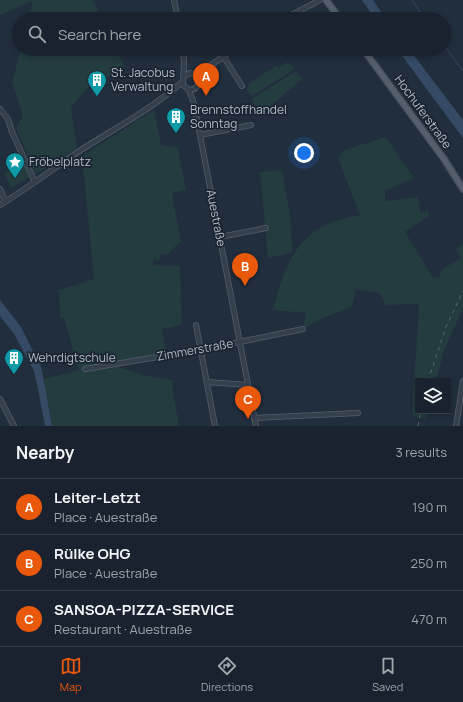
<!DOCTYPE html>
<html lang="en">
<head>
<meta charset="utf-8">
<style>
  :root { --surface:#19222e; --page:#222a36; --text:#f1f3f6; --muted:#9fa4aa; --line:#373f4a; --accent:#ea580c }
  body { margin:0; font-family:Manrope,sans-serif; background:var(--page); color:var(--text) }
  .controls { position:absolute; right:12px; bottom:12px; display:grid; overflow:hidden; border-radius:0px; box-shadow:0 2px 6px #0003 }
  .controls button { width:36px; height:36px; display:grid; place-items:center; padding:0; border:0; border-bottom:1px solid var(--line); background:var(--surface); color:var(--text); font:20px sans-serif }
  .you { position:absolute; left:304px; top:153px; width:14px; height:14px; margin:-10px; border:3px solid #fff; border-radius:50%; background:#1a73e8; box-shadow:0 0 0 6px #1a73e833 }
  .badge { display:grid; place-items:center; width:26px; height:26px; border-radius:50%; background:var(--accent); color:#fff; font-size:13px; font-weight:700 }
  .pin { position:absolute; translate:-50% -33px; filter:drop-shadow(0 1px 2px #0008) }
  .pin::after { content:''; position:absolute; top:21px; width:14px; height:12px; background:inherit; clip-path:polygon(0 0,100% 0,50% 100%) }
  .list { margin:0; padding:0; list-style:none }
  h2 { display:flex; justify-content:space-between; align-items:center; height:52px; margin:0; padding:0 16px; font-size:17px }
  h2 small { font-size:13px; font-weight:400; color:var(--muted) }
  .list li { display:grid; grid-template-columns:26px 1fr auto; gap:12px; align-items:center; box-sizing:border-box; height:56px; padding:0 16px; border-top:1px solid var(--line) }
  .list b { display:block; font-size:15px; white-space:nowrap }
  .list p { margin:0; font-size:13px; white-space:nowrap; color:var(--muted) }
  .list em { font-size:13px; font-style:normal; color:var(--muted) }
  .icon { flex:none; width:22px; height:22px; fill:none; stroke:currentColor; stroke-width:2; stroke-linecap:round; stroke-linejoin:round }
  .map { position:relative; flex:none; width:463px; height:426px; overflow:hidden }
  .search { position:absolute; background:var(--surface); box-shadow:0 2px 6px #0003; left:12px; right:12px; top:12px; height:44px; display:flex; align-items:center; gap:10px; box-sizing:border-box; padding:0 14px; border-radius:22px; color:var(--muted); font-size:15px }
  .sheet { height:220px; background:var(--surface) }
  nav { display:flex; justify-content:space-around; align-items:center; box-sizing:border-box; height:56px; border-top:1px solid var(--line); background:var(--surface); font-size:11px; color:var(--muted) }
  nav a { display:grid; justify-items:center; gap:2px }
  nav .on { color:var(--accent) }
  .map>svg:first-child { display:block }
</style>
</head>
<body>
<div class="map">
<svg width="463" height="426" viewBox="0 0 463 426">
  <rect width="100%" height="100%" fill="#212e3d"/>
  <g fill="#233c3e">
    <polygon points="0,0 93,0 102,19 28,19 33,1 0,15"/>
    <polygon points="21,49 116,49 125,68 89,87 71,107 77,148 36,174 16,128 23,116 12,82"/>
    <polygon points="288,62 295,69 252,96 246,89 249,87 248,84 277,65 279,68"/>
    <polygon points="296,71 302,79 269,108 260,112 253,104 252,99"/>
    <polygon points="154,110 161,145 178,147 186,190 172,193 181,242 171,250 169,254 161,254 160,260 154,259 153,265 180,266 182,325 162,329 167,355 112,365 147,376 173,380 172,384 179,426 52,426 44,379 79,370 64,318 60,319 59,290 94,279 82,156"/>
    <path d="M386 137 414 178 385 191V201L418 197 421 213 428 210 429 216 405 232 432 276 439 278 441 270 461 258 456 249 463 244V308L444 351 436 381H418V411H428L426 419 412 416 419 304 386 305 379 293 356 289 352 307 321 319 303 329 306 313 273 310C281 279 291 243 322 227 333 220 347 218 360 215L338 158 344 150Z"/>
    <polygon points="23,163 29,177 11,188 4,173"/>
    <polygon points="282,170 290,214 293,252 268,258 260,172"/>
  </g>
  <g fill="#344a65">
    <polygon points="362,0 373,0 386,19 375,19"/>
    <polygon points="397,49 409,49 463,120 463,138"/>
    <polygon points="0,300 21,327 41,367 45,386 52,426 45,426 38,389 34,371 14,334 0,316"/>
  </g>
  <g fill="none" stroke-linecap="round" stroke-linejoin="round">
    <g stroke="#344a65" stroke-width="1">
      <polyline points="412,0 425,19"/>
      <polyline points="444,45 463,71"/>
    </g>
    <defs>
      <g id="minor">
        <polyline points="174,0 178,19"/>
        <polyline points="284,19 320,0"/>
        <path d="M183 49 184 62 183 85 189 90C195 90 198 87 199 81L196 75 190 73 184 76"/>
        <polyline points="223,56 242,86"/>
        <polyline points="194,74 207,68 234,49"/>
        <polyline points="189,90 194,104 256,426"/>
        <polyline points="0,109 8,119 12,132 35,182"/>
        <polyline points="200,135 251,125"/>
        <polyline points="0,189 5,201"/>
        <path d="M0 205C28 188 54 168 81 150 115 128 152 109 182 82"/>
        <polyline points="220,237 266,228"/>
        <polyline points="196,325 215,426"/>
        <polyline points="85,369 200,350 303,329"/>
        <polyline points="207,382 248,385"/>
        <polyline points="0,399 14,426"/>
        <polyline points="254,418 358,413"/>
        <polyline points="456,426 463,381"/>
      </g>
      <g id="major">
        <polyline points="326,0 340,19"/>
        <polyline points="363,49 444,159 463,189"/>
      </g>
    </defs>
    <use href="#minor" stroke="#535e6a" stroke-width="6"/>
    <use href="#major" stroke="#3e4955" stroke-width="8"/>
    <use href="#minor" stroke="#35404d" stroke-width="4.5"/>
    <use href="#major" stroke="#535f6d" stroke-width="5.5"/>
    <g stroke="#576474" stroke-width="1" stroke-dasharray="4 4" stroke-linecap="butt">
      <polyline points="428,381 446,327 463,291"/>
      <polyline points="418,426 421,411"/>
    </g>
  </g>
  <defs>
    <symbol id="building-pin" viewBox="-11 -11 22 30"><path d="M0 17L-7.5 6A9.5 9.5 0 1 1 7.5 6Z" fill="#0f9aa8" stroke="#1a2531"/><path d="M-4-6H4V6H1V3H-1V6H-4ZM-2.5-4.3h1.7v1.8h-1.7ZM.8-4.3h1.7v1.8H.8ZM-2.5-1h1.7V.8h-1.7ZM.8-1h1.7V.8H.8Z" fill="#fff"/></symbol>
    <symbol id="sight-pin" viewBox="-11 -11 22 30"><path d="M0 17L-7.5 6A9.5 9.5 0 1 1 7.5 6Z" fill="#0f9aa8" stroke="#1a2531"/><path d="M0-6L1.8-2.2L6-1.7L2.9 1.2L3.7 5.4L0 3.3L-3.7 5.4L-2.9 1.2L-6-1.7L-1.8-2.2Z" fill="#fff"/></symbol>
  </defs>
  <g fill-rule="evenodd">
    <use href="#building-pin" x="86" y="69" width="22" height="30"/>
    <use href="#building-pin" x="165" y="106" width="22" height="30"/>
    <use href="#sight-pin" x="4" y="151" width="22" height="30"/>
    <use href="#building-pin" x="3" y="347" width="22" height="30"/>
  </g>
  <g text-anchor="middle" stroke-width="3.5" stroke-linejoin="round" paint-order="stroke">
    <g font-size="12" fill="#b1bbc8" stroke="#1a2531" text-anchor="start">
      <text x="111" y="77">St. Jacobus<tspan x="111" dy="14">Verwaltung</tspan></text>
      <text x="190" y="114">Brennstoffhandel<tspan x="190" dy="14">Sonntag</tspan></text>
      <text x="29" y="166">Fröbelplatz</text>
      <text x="28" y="362">Wehrdigtschule</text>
    </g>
    <g font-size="12" fill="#b1bbc8" stroke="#1a2531">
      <text transform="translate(423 112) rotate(54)" y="4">Hochuferstraße</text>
      <text transform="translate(216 218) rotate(79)" y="4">Auestraße</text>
      <text transform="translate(195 350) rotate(-10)" y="4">Zimmerstraße</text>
    </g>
  </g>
</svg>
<div class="controls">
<button><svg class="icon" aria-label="layers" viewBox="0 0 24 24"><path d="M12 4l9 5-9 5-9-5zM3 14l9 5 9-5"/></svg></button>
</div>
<div class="you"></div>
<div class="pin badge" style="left:206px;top:96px">A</div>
<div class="pin badge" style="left:245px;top:286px">B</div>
<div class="pin badge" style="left:248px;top:419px">C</div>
<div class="search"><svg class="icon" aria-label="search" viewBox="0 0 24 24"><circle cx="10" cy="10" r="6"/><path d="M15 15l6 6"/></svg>Search here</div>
</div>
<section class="sheet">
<h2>Nearby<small>3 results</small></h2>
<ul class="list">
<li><span class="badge">A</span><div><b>Leiter-Letzt</b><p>Place · Auestraße</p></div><em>190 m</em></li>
<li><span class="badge">B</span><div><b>Rülke OHG</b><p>Place · Auestraße</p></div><em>250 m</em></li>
<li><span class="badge">C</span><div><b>SANSOA-PIZZA-SERVICE</b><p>Restaurant · Auestraße</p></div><em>470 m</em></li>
</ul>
</section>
<nav>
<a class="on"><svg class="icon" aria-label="map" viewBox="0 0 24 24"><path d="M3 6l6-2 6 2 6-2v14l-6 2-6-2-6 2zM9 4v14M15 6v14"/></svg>Map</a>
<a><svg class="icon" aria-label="directions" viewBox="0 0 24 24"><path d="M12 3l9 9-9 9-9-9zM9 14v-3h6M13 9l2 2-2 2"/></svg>Directions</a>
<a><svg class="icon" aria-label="saved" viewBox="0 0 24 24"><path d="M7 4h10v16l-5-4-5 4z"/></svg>Saved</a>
</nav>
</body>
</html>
